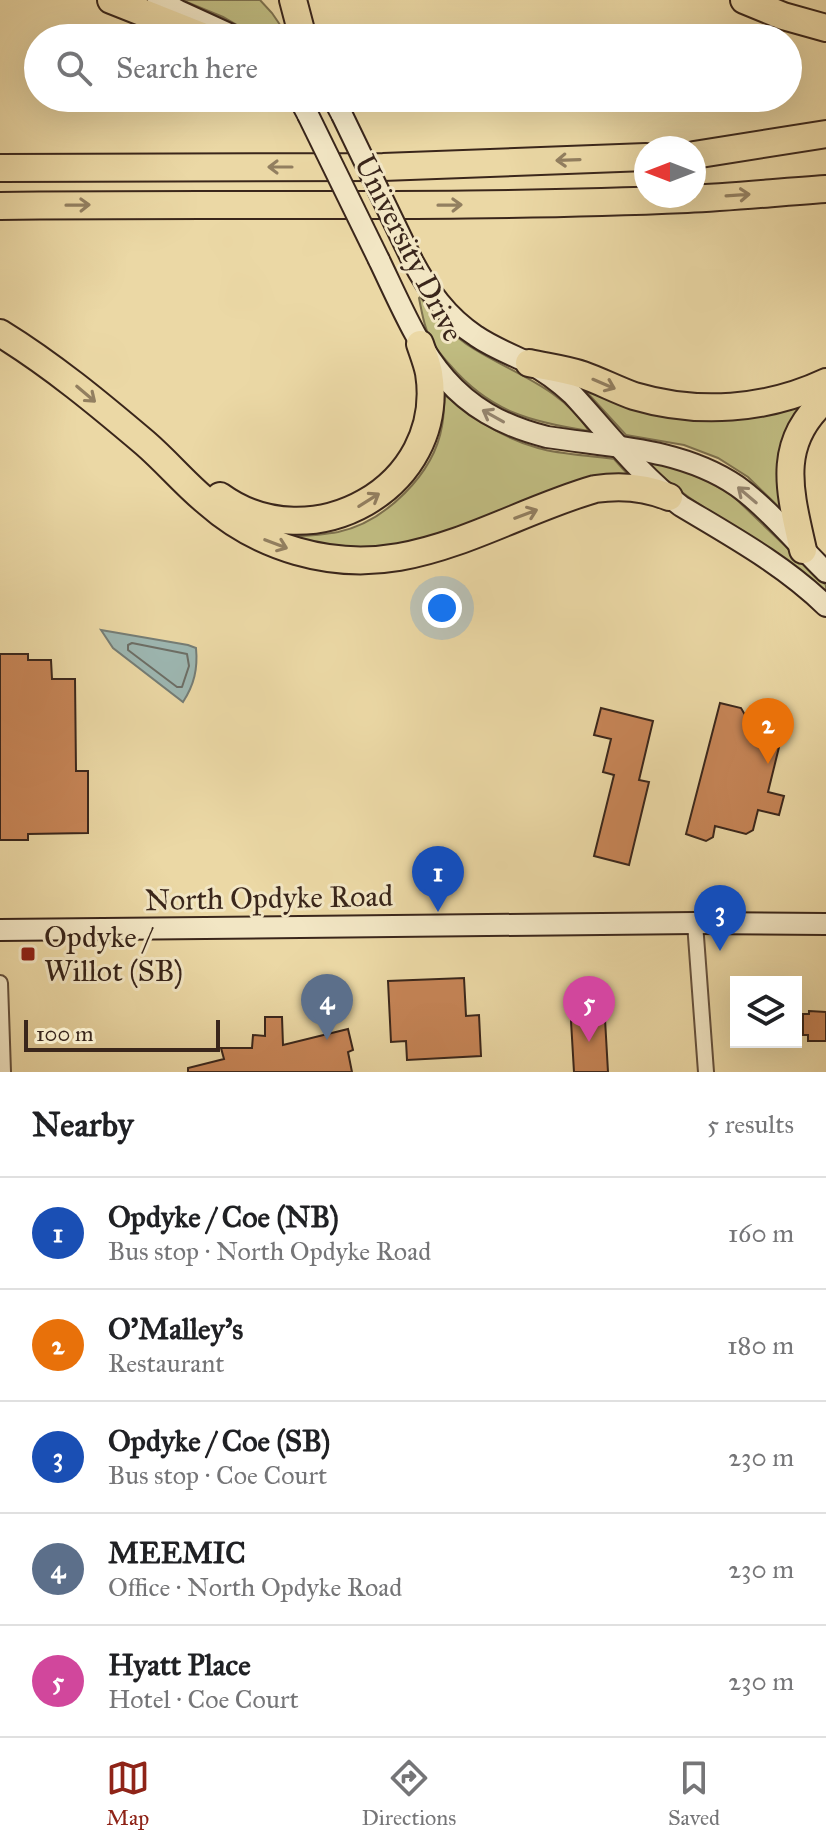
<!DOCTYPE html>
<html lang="en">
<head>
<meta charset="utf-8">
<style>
  :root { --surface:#fff; --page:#f2f2f2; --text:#202124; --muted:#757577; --line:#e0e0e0; --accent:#8f2418 }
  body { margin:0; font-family:"IM FELL Great Primer",serif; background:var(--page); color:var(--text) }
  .controls { position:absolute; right:24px; bottom:24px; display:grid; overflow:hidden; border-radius:0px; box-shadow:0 8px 32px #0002 }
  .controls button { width:72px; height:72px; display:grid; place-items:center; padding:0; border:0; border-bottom:2px solid var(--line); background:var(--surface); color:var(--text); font:40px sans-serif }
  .compass { position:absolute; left:634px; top:136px; width:72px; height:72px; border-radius:50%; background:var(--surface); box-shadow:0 8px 32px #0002; rotate:270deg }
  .scale { position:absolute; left:24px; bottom:20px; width:196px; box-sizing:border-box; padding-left:8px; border:4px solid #3a261b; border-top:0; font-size:22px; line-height:28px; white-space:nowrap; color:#3a261b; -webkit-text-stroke:6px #f2e6c4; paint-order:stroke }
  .you { position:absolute; left:442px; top:608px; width:28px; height:28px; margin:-20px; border:6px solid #fff; border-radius:50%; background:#1a73e8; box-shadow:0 0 0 12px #1a73e833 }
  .badge { display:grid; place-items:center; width:52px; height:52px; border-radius:50%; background:var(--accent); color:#fff; font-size:26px; font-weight:700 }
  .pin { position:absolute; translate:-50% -66px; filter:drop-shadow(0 2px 4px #0008) }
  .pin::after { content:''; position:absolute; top:42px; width:28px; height:24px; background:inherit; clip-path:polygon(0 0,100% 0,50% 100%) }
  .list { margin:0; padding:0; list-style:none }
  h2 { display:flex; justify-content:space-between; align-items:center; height:104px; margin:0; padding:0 32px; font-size:34px }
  h2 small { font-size:26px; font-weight:400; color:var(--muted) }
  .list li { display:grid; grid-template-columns:52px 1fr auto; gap:24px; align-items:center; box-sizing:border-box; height:112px; padding:0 32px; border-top:2px solid var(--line) }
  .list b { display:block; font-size:30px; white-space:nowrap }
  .list p { margin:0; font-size:26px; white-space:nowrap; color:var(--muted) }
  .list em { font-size:26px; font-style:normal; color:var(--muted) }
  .icon { flex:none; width:44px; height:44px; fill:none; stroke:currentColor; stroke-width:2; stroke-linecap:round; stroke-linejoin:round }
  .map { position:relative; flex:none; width:826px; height:1072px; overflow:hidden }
  .search { position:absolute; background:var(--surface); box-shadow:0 8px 32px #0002; left:24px; right:24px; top:24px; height:88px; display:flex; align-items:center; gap:20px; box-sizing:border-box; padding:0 28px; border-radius:44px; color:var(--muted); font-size:30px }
  .sheet { height:664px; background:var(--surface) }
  nav { display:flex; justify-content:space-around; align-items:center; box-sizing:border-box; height:112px; border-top:2px solid var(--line); background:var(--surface); font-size:22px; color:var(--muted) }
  nav a { display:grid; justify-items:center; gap:4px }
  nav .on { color:var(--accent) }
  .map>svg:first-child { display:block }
</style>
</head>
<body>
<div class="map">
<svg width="826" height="1072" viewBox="0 0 826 1072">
  <rect width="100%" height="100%" fill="#ebd8a5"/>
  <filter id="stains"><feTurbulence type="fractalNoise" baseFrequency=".0025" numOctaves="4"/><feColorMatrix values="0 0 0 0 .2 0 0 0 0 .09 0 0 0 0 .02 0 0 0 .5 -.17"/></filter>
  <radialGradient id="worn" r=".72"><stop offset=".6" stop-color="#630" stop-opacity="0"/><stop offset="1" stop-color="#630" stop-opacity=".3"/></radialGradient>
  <g fill="#c0bc81" stroke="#7d714e" stroke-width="2">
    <polygon points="182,0 260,0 272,13 289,38 259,38 223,17"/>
    <path d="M420 297C436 317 452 336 474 349 516 375 560 387 589 431 531 422 490 412 450 365 441 355 430 342 426 328 423 320 421 308 419 298Z"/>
    <polygon points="582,387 805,400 783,511 748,477 718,458 684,445 626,435"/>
    <path d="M445 395C473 418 502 438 538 448 562 455 589 455 614 459L631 478 418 546 357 553 288 537C304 536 322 535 338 532 385 522 434 474 442 426 444 416 444 405 445 395Z"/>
    <path d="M651 463 670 466 700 476 733 496 826 585V594C805 577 784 559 761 544 723 518 682 498 650 464Z"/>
  </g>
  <path fill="#9db7b2" stroke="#757d76" stroke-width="2" d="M101 630 188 645 196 648C198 669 194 685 183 702L113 648Z"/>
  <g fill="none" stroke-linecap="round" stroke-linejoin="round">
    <polygon stroke="#6c6e66" stroke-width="2" points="132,643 187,654 189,666 182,687 177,687 128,650 128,645"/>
  </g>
  <g fill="#c78557" stroke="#3a261b" stroke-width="2">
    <polygon points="0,654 28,654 28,660 51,660 52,679 75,679 76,771 88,771 88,833 28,834 28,840 0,840"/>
    <polygon points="720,703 741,708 752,727 777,733 781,739 768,792 784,796 779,815 758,810 753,830 746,834 715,826 713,837 706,841 686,834"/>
    <polygon points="601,708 653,721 639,780 649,782 629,865 594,856 614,775 603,772 611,739 594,735"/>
    <polygon points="464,978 466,1016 479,1015 481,1056 407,1060 406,1041 391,1042 388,981"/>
    <polygon points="809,1011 826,1012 826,1041 808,1041 808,1035 803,1035 803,1014 809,1014"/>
    <polygon points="265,1017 282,1017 283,1045 348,1029 353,1050 348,1052 352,1072 188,1072 188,1068 224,1059 221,1048 252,1048 253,1035 265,1036"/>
    <polygon points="605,1019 608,1072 574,1072 571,1021"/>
  </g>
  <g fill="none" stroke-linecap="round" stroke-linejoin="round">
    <defs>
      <g id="minor">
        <polyline points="695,923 706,1072"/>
        <polyline points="0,983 3,1072"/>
      </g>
      <g id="secondary">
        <polyline points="158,0 179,11 238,38"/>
        <polyline points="299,98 308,115"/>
        <polyline points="333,98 342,115"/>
        <path d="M379 260C421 348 443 411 547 437 612 447 681 448 737 486 768 508 798 545 826 572"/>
        <path d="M412 260C428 290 447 317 476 336 492 347 510 354 527 362 544 371 559 382 573 395 608 433 640 475 681 506 731 536 784 565 826 606"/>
        <polyline points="0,930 695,923 826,924"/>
      </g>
      <g id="motorway">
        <polyline points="111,0 207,38"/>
        <polyline points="293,0 303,38"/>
        <polyline points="744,0 783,16 826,28"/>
        <polyline points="694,155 826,134"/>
        <polyline points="0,168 383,167 646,157"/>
        <path d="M0 206C229 203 458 209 687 199 733 197 780 192 826 189"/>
        <path d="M0 333C52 365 99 404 145 443 167 462 185 484 207 502 259 548 331 569 399 557 467 545 529 508 595 489 621 485 645 487 669 497"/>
        <path d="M529 363C547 367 565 369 583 375 600 381 617 390 634 396 698 415 766 410 826 382"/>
        <path d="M220 496C311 562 447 488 429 373 427 363 423 353 420 344"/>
        <path d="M803 550C790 492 775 443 826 399"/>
      </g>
    </defs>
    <use href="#minor" stroke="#66523e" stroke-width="18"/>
    <use href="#secondary" stroke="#3a261b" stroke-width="24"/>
    <use href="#motorway" stroke="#3a261b" stroke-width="30"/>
    <use href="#minor" stroke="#f2e6c4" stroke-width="14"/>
    <use href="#secondary" stroke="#f2e6c4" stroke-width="20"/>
    <use href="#motorway" stroke="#ebd8a5" stroke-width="26"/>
    <defs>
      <g id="secondary-bridge">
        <polyline points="308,115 379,260"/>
        <polyline points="342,115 412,260"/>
      </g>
    </defs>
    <use href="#secondary-bridge" stroke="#3a261b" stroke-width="24" stroke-linecap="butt"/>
    <use href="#secondary-bridge" stroke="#f2e6c4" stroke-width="20"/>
  </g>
  <defs><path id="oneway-shaft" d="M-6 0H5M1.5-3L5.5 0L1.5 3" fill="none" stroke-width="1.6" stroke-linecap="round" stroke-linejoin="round" transform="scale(2)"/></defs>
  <g stroke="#927f60">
    <use href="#oneway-shaft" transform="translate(568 160) rotate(178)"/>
    <use href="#oneway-shaft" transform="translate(280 167) rotate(180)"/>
    <use href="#oneway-shaft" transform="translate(738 195) rotate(-4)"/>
    <use href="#oneway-shaft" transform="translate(78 205) rotate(-1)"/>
    <use href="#oneway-shaft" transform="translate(450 205) rotate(-1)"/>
    <use href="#oneway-shaft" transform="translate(604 384) rotate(23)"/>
    <use href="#oneway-shaft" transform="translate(86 394) rotate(40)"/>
    <use href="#oneway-shaft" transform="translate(369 500) rotate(-32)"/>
    <use href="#oneway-shaft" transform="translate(526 514) rotate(-21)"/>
    <use href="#oneway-shaft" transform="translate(276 544) rotate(21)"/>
  </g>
  <g stroke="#968670">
    <use href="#oneway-shaft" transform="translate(493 416) rotate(-151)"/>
    <use href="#oneway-shaft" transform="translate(747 495) rotate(-140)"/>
  </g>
  <rect fill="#8f2418" stroke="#f2e6c4" stroke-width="3" x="20" y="946" width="16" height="16" rx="4"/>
  <g text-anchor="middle" stroke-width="6" stroke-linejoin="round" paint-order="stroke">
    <g font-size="30" fill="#3a261b" stroke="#f2e6c4">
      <text transform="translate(409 248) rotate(63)" y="10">University Drive</text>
      <text transform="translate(269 898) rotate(-1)" y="10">North Opdyke Road</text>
    </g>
    <g font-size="30" fill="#3a261b" stroke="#f2e6c4" text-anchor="start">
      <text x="44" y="947">Opdyke /<tspan x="44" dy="34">Willot (SB)</tspan></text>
    </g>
  </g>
  <rect width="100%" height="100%" filter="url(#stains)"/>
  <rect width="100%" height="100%" fill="url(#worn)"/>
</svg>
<div class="controls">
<button><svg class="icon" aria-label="layers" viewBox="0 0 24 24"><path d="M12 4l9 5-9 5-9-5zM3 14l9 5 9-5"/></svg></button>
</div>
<svg class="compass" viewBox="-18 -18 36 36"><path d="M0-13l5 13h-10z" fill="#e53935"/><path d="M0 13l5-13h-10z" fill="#757577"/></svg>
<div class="scale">100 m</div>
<div class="you"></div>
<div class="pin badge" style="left:438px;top:912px;background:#1a4fb4">1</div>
<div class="pin badge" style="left:768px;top:764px;background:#e8710a">2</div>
<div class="pin badge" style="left:720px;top:951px;background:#1a4fb4">3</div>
<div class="pin badge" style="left:327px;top:1040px;background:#5c6f8a">4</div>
<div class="pin badge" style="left:589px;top:1042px;background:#d1479c">5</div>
<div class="search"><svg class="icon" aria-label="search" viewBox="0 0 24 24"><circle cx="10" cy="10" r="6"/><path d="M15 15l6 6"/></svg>Search here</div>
</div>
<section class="sheet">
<h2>Nearby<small>5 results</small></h2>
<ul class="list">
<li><span class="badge" style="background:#1a4fb4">1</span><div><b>Opdyke / Coe (NB)</b><p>Bus stop · North Opdyke Road</p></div><em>160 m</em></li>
<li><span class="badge" style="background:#e8710a">2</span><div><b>O'Malley's</b><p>Restaurant</p></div><em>180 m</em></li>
<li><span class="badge" style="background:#1a4fb4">3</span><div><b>Opdyke / Coe (SB)</b><p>Bus stop · Coe Court</p></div><em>230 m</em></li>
<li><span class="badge" style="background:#5c6f8a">4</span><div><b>MEEMIC</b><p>Office · North Opdyke Road</p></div><em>230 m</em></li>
<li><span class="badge" style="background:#d1479c">5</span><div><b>Hyatt Place</b><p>Hotel · Coe Court</p></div><em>230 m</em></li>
</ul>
</section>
<nav>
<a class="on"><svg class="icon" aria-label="map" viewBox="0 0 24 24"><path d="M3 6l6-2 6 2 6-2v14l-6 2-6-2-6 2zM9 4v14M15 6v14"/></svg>Map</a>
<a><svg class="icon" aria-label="directions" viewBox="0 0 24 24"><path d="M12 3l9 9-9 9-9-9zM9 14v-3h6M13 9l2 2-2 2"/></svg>Directions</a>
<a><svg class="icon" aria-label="saved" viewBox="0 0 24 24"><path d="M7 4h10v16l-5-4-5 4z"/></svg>Saved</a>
</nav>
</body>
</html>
